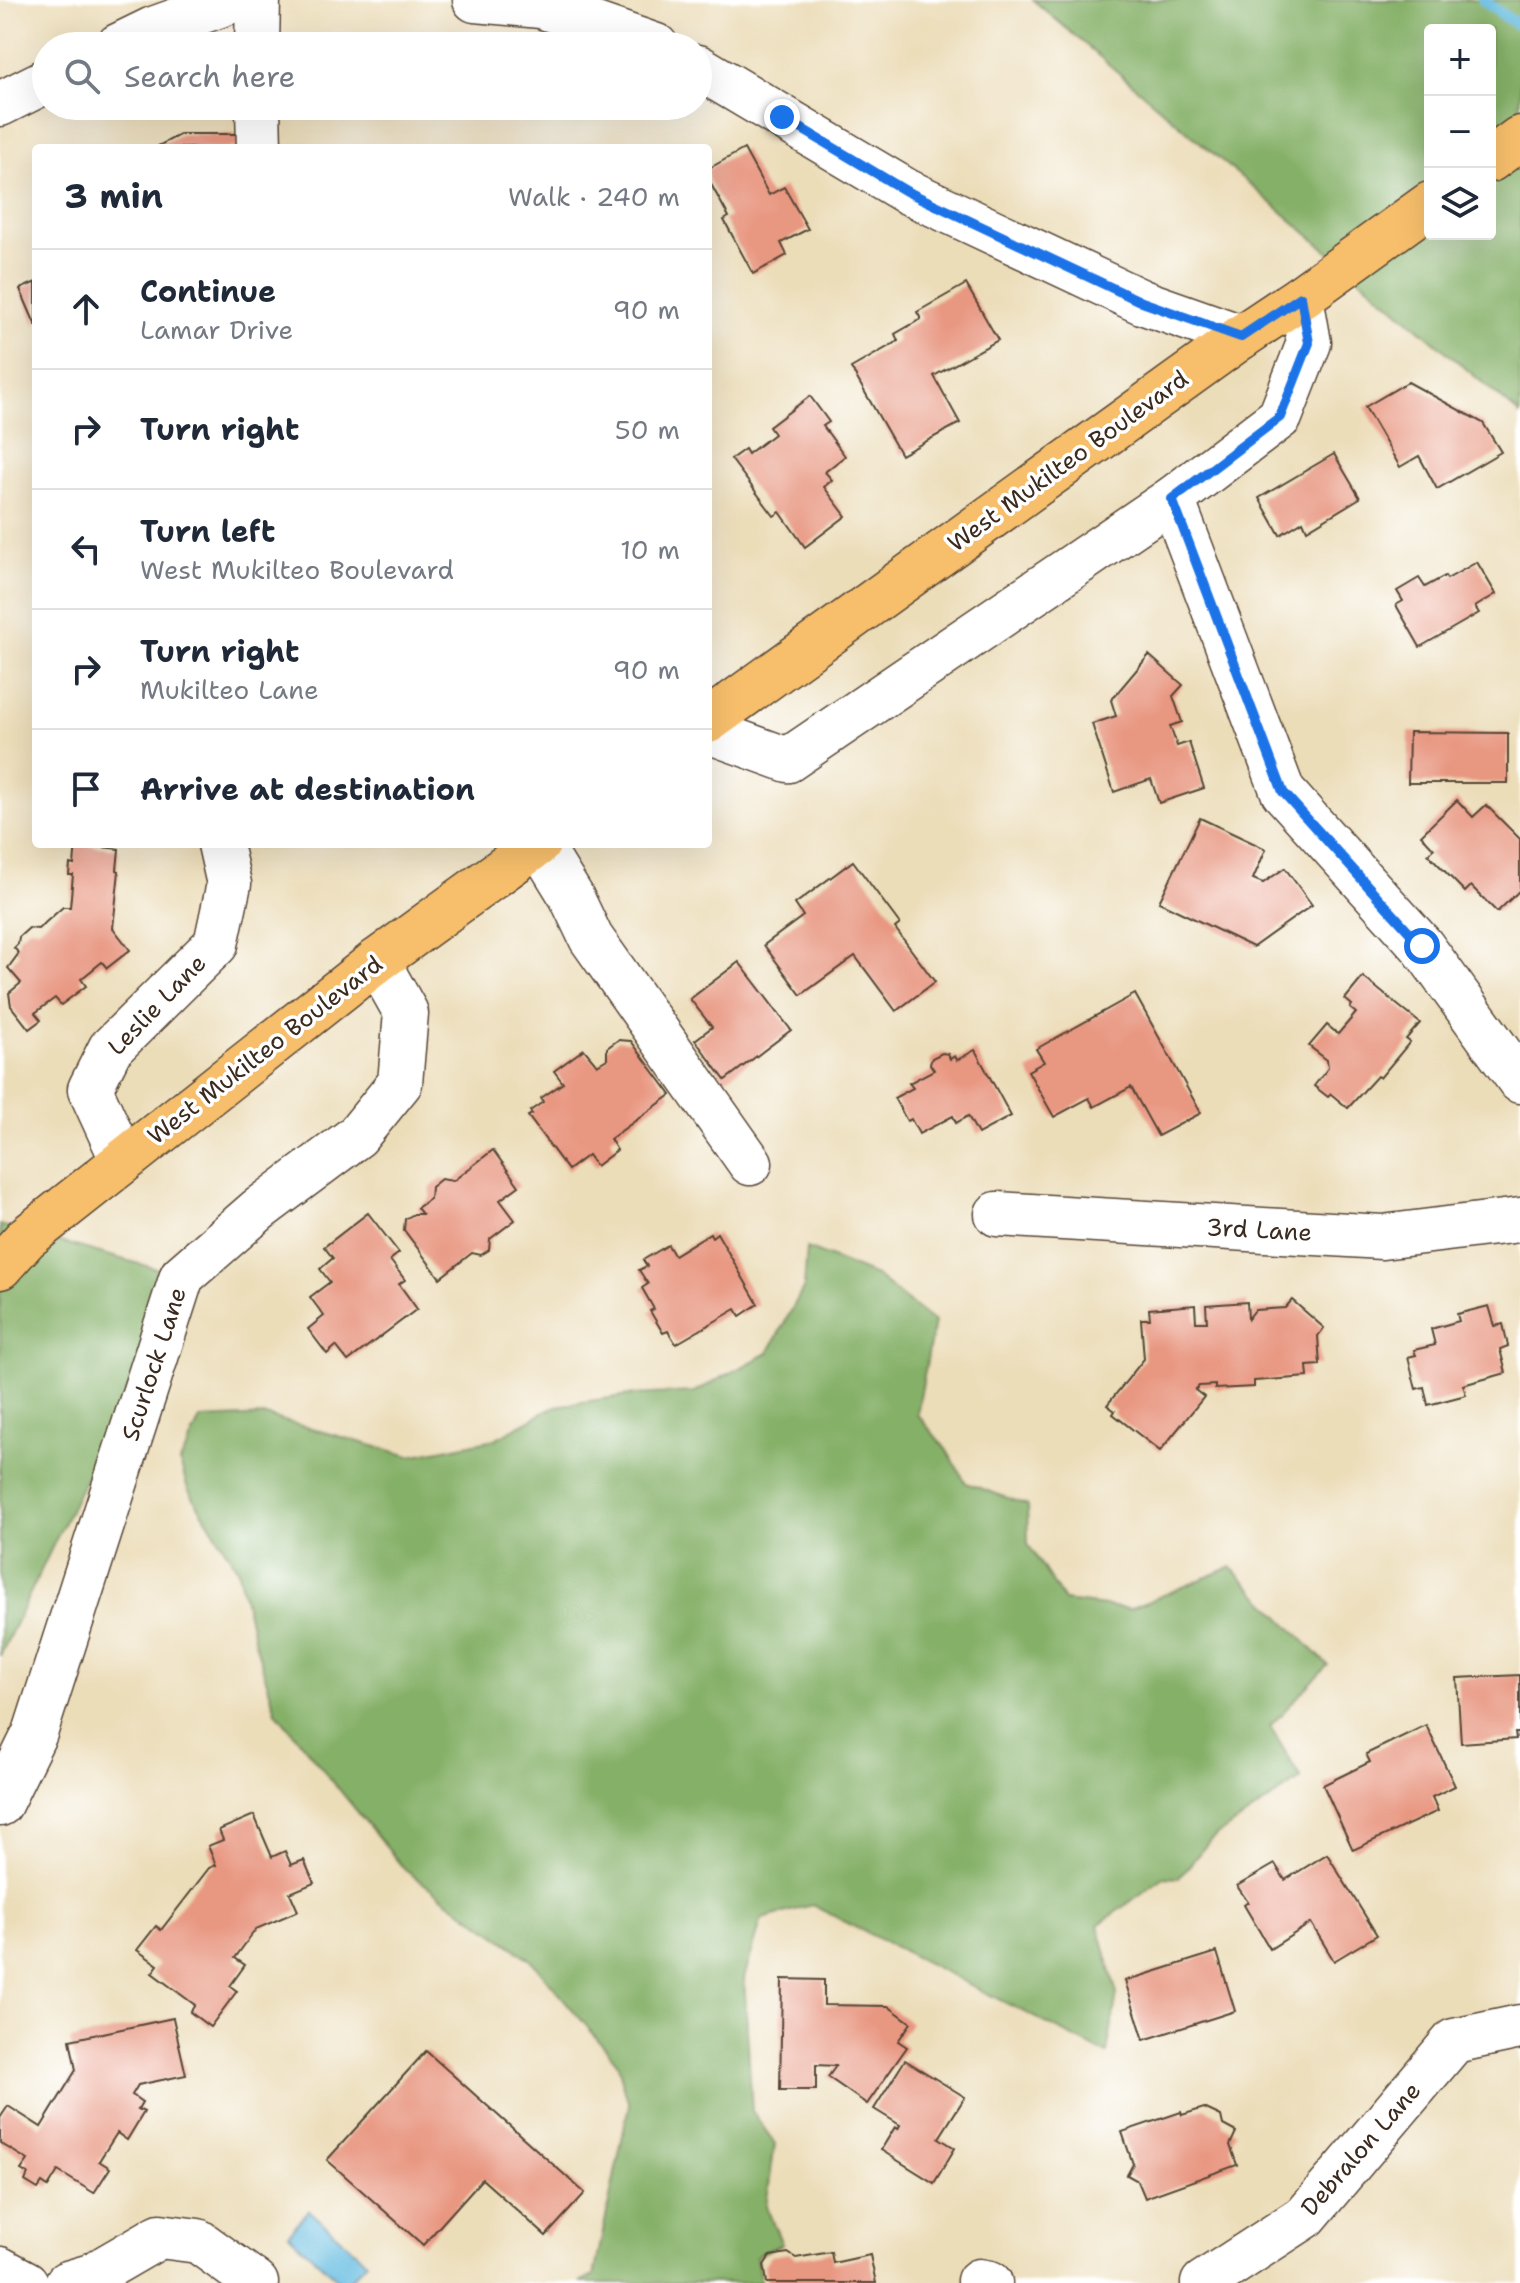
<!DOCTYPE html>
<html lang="en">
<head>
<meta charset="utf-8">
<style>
  :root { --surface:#fff; --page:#f6f6f7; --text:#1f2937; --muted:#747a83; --line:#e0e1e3 }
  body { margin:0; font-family:"Shantell Sans",sans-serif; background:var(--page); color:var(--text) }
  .controls { position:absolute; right:24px; top:24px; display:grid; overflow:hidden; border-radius:8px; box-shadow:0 8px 32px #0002 }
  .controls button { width:72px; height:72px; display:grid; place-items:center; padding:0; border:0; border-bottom:2px solid var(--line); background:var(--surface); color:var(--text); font:40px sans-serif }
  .stop { position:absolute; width:24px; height:24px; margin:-18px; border:6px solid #1a73e8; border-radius:50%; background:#fff }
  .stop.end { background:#1a73e8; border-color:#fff; box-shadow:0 2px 8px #0008 }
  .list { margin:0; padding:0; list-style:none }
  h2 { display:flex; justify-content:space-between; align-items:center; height:104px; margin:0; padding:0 32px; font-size:34px }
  h2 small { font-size:26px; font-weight:400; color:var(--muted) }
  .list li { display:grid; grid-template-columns:52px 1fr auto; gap:24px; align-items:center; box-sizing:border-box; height:120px; padding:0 32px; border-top:2px solid var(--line) }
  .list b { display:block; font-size:30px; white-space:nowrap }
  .list p { margin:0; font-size:26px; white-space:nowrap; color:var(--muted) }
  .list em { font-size:26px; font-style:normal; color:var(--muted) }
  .icon { flex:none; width:44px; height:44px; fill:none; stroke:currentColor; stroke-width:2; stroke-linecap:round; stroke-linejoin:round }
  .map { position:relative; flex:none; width:1520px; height:2283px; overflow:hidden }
  .search { position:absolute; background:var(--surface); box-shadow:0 8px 32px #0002; left:32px; top:32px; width:680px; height:88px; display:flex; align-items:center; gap:20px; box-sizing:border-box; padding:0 28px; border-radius:44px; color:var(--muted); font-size:30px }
  .panel { position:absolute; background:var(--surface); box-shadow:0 8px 32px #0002; left:32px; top:144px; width:680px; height:704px; border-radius:8px }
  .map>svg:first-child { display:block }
</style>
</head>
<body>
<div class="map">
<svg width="1520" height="2283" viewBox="0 0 1520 2283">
  <rect width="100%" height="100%" fill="#fff"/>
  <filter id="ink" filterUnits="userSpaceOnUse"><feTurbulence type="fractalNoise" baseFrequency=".0125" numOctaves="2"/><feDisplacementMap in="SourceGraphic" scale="16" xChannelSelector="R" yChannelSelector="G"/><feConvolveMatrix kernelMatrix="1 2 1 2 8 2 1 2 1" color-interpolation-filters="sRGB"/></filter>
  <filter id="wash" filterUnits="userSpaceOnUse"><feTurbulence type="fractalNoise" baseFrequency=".006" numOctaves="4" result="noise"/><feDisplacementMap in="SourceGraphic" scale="32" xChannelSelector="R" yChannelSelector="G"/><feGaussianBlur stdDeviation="1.8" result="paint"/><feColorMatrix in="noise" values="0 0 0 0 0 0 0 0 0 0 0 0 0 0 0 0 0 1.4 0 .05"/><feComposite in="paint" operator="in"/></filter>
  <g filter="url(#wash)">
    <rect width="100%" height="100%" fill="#ecddb9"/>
    <g fill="#85b068" stroke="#606d43" stroke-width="2" fill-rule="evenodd">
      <path d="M1033 0H1520V415L1518 413ZM1430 30H1490V234H1430Z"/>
      <polygon points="0,1225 182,1276 0,1656"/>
      <polygon points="807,1248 876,1276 934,1322 917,1414 946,1449 966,1483 1027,1505 1028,1544 1064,1601 1130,1609 1231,1567 1328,1665 1270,1726 1301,1779 1210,1840 1179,1878 1164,1877 1098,1925 1117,1994 1107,2054 812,1905 762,1919 744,1978 752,2111 775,2144 766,2206 782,2244 756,2256 761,2283 580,2283 594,2276 629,2105 617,2062 531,1960 405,1870 276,1712 254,1639 237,1568 188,1489 180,1462 200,1419 266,1416 410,1456 495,1439 556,1406 630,1395 695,1392 768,1353 804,1287"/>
    </g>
    <polygon fill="#61badf" stroke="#4e727e" stroke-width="2" points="309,2210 367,2262 347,2283 342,2283 288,2234"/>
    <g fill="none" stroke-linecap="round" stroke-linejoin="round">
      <polyline stroke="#61badf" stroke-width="11" points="1483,0 1520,27"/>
    </g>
    <g id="blocks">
      <g fill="#e89781">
        <polygon points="181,134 239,134 239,148 158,148 158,146"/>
        <polygon points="744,149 769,195 784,187 808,229 781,243 787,255 753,274 724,220 729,217 708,179 708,169"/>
        <polygon points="36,282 36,326 20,289"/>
        <polygon points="966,284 998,340 934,376 960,423 901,455 851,368 898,341 895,334 921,319 917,312"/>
        <polygon points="1408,382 1483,423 1501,452 1437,489 1419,456 1400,467 1365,407"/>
        <polygon points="810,396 829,422 823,426 845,456 825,472 832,480 824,487 846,516 805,547 780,512 774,516 731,459 745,449 748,454 774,434 769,427"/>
        <polygon points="1334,454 1360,498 1307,530 1303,521 1280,535 1259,498"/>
        <polygon points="1477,562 1496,594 1475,607 1479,613 1420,647 1396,605 1403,601 1397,591 1419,578 1425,587 1445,576 1447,579"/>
        <polygon points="1149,655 1183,685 1173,696 1182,722 1170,726 1177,746 1189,742 1204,788 1159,803 1151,779 1114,792 1092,724 1116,716 1111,700"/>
        <polygon points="1409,732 1508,733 1508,783 1408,783"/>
        <polygon points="1457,800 1473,817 1486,805 1520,839 1520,890 1497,912 1471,886 1465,892 1428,854 1434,849 1421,835"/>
        <polygon points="1200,818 1266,849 1253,879 1263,883 1285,868 1312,905 1253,947 1159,902"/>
        <polygon points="76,844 119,849 117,870 119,871 113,928 130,950 107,968 102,962 81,979 86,986 61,1005 55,998 35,1013 41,1020 29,1029 11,1006 9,993 21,983 8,968 19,953 14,948 18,944 19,937 29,928 38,929 63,907 70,907 73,875 69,875 70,864 74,865"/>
        <polygon points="853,861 900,924 895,928 935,982 896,1011 855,956 801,995 764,945 803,916 795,904"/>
        <polygon points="739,962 791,1030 725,1080 695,1040 712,1027 690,999"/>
        <polygon points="1363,977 1420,1023 1406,1039 1410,1042 1380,1078 1377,1076 1348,1108 1331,1094 1328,1097 1314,1086 1328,1068 1327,1060 1309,1046 1327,1025 1338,1034 1356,1013 1350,1008 1352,1005 1345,999"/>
        <polygon points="1135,994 1201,1113 1158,1136 1131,1087 1094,1107 1089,1098 1054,1117 1028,1071 1044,1062 1036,1049"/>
        <polygon points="618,1040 631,1041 671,1095 610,1139 617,1150 596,1166 588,1155 568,1170 528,1116 532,1114 530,1111 543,1102 541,1098 563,1083 554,1071 584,1049 597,1065 607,1059 607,1048"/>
        <polygon points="975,1050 1011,1116 978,1134 968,1116 956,1123 953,1116 919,1134 911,1119 907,1121 894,1098 913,1088 909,1083 934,1070 930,1064 932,1058 942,1053 948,1054 950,1059 955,1056 957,1060"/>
        <polygon points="493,1150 519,1186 500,1200 515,1220 490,1239 489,1250 481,1255 472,1253 440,1278 404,1230 405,1219 414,1214 422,1214 417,1208 430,1199 431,1187 441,1179 453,1181"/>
        <polygon points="368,1213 399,1253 390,1260 405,1280 399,1284 417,1309 348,1361 336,1346 327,1354 308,1329 324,1316 310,1297 330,1282 320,1269 333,1258 324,1247"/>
        <polygon points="710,1233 712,1237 717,1233 758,1304 740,1316 736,1309 676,1344 668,1331 663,1333 650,1311 654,1309 642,1288 648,1284 639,1270 647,1266 643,1260 668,1245 674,1255"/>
        <polygon points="1292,1300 1324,1328 1318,1336 1320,1365 1307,1366 1308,1377 1254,1381 1254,1387 1215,1389 1215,1385 1199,1386 1195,1390 1204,1397 1160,1451 1113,1414 1115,1411 1107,1405 1144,1359 1141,1319 1150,1319 1149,1309 1195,1305 1196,1322 1207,1322 1206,1305 1247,1302 1248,1319 1255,1310 1285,1308"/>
        <polygon points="1489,1306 1495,1326 1503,1324 1508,1346 1500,1349 1506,1373 1463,1385 1466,1395 1428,1405 1424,1387 1416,1389 1408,1357 1416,1355 1414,1350 1435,1345 1431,1329 1459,1321 1457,1314"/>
        <polygon points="1520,1675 1520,1733 1515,1733 1516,1739 1461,1743 1457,1678"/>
        <polygon points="1426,1725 1455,1786 1432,1797 1438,1811 1353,1850 1323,1785 1370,1762 1366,1754"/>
        <polygon points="254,1815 272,1857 285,1851 291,1865 304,1860 314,1883 290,1893 298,1911 256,1929 235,1958 245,1965 230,1986 237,1991 210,2027 190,2012 195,2005 152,1973 158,1965 137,1950 156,1926 161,1930 209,1868 216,1865 208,1846 223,1840 219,1830"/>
        <polygon points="1327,1854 1377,1935 1334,1961 1311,1923 1270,1949 1244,1905 1248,1902 1237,1886 1275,1864 1285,1880"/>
        <polygon points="1217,1952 1235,2011 1144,2040 1125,1981"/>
        <polygon points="782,1979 824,1980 824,2005 888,2006 911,2023 898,2041 907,2047 867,2104 828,2077 836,2066 816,2065 816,2090 780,2090"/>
        <polygon points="173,2018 186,2075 138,2085 132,2095 142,2102 138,2109 144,2112 127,2140 117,2133 99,2161 110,2168 94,2193 58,2171 48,2187 42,2183 38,2189 25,2181 28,2174 21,2170 28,2160 0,2143 0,2118 8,2106 41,2127 76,2070 70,2040"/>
        <polygon points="426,2051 585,2193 546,2236 482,2179 423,2245 327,2160"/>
        <polygon points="905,2060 965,2097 939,2138 955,2148 934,2183 881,2150 895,2127 898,2129 900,2125 874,2109"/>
        <polygon points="1204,2108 1221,2116 1223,2125 1236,2132 1230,2145 1237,2165 1145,2198 1138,2181 1127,2175 1133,2164 1122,2132 1181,2112 1182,2115"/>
        <polygon points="831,2252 833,2263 870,2255 876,2283 767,2283 764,2265 770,2256 788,2253 796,2258"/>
      </g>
    </g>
  </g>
  <g filter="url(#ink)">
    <use href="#blocks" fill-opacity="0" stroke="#564535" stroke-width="2"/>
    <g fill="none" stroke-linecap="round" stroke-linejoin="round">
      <defs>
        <g id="minor">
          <polyline points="475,0 541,6 656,46"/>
          <polyline points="118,46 153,29 234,0"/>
          <polyline points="257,46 258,0"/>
          <polyline points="698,67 906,191 1142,302 1241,337"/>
          <polyline points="0,104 46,81"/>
          <polyline points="258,106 259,148"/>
          <polyline points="1172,499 1283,792 1422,946 1520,1081"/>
          <polyline points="708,731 788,760 1172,499 1280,417 1309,343 1301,297"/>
          <polyline points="539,844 571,896 591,938 750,1163"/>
          <polyline points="123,1161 90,1089 110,1049 216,944 229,884 220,844"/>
          <polyline points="997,1214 1382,1237 1520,1220"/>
          <polyline points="0,1804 35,1733 182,1276 258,1210 357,1136 400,1083 406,1013 377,961"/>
          <polyline points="0,2269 26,2283"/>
          <polyline points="979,2281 990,2283"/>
          <polyline points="67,2283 91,2276 160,2236 198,2241 256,2283"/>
          <polyline points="1203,2283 1306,2216 1454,2041 1520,2027"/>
        </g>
        <g id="major">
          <polyline points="1490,160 1520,138"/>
          <polyline points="708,721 1241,337 1301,297 1430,204"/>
          <polyline points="0,1267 26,1238 377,961 538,844"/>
        </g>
      </defs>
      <use href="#minor" stroke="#564535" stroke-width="47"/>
      <use href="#major" stroke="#564535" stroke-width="47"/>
      <use href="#minor" stroke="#fff" stroke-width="44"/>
      <use href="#major" stroke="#f7bf6c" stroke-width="44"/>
    </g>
  </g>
  <g fill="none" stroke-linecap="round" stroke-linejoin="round" filter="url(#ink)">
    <polyline stroke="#1a73e8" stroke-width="10" points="782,117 906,191 1142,302 1241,337 1301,297 1309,343 1280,417 1172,499 1283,792 1422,946"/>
  </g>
  <g text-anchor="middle" stroke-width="7" stroke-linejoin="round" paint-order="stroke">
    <g font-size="24" fill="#3b2a1e" stroke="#fff">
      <text transform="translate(1068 461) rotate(-36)" y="8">West Mukilteo Boulevard</text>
      <text transform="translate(157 1005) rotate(-46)" y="8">Leslie Lane</text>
      <text transform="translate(265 1050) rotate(-38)" y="8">West Mukilteo Boulevard</text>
      <text transform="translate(1259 1230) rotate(3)" y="8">3rd Lane</text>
      <text transform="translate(154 1364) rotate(-72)" y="8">Scurlock Lane</text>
      <text transform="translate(1361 2149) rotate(-49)" y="8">Debralon Lane</text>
    </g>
  </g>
</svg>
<div class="controls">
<button>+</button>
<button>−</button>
<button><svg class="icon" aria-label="layers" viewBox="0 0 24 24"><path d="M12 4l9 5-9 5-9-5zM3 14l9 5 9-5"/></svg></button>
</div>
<div class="stop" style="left:1422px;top:946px"></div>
<div class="stop end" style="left:782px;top:117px"></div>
<div class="search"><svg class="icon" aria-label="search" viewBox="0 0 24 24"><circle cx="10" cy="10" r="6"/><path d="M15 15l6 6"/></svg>Search here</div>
<section class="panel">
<h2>3 min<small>Walk · 240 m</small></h2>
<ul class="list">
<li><svg class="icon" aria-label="ahead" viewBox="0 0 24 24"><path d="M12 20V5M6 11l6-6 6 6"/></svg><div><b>Continue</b><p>Lamar Drive</p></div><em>90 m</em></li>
<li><svg class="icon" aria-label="right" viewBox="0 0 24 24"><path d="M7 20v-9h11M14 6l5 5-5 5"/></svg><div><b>Turn right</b></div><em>50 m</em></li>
<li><svg class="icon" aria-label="left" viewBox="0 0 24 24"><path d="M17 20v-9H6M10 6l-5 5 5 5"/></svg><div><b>Turn left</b><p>West Mukilteo Boulevard</p></div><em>10 m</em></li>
<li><svg class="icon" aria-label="right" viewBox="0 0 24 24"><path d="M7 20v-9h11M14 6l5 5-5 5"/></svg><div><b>Turn right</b><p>Mukilteo Lane</p></div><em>90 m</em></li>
<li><svg class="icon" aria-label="arrive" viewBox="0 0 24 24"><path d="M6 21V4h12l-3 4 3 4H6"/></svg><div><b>Arrive at destination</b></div></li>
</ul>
</section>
</div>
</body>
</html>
